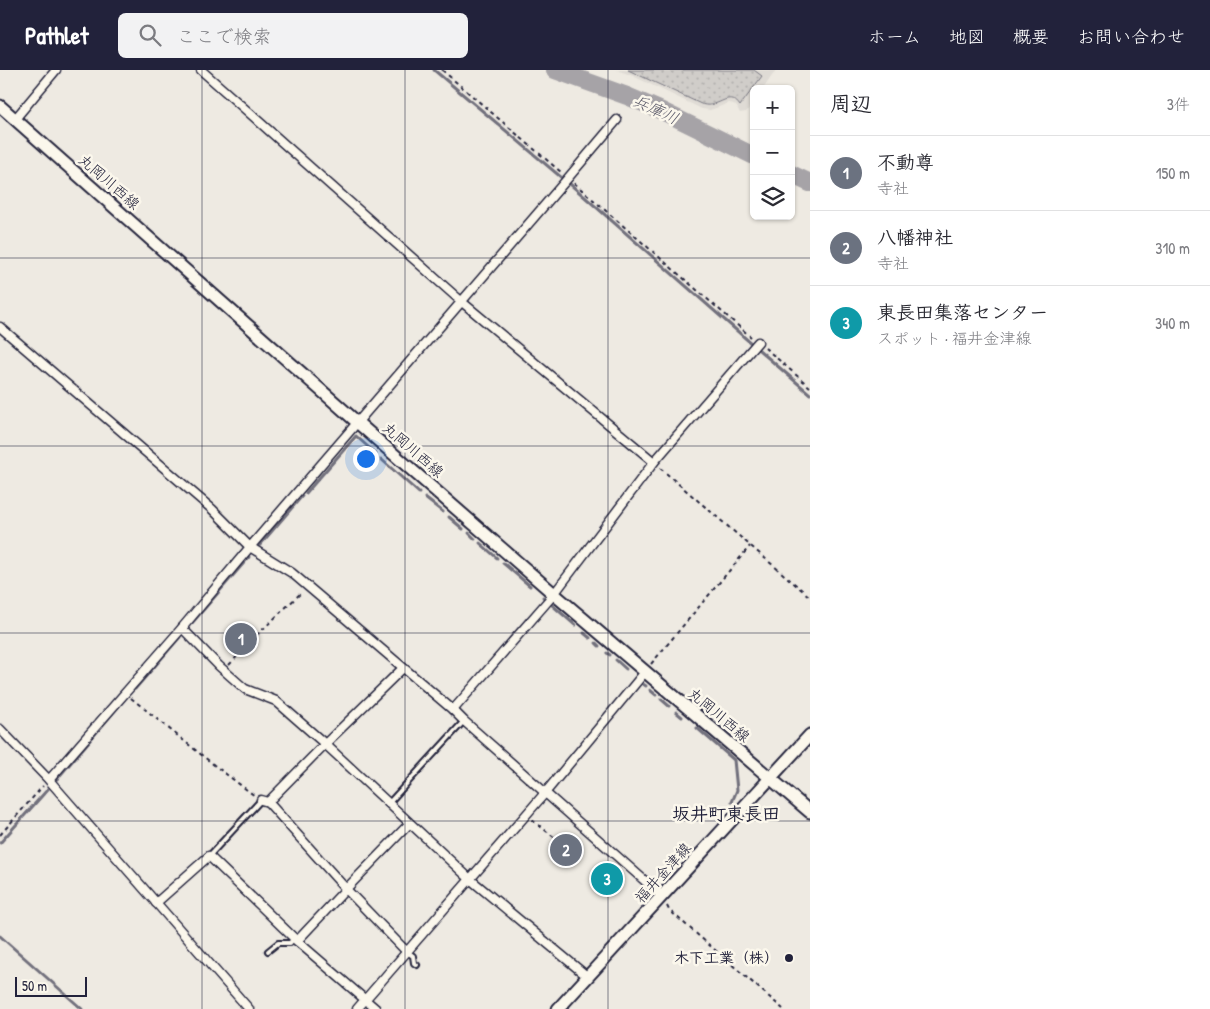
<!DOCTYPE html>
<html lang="ja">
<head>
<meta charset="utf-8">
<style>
  :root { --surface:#fff; --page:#f2f2f3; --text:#2b2b33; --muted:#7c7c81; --line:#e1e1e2; --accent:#22223b }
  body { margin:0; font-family:"Patrick Hand","Klee One",sans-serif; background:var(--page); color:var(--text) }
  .controls { position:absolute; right:15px; top:15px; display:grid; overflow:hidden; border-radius:8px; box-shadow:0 1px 4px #0004 }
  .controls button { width:45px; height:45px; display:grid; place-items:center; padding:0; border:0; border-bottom:1px solid var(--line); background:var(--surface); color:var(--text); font:25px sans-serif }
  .scale { position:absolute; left:15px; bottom:12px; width:72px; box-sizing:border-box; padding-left:5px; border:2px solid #22223b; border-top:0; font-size:14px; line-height:18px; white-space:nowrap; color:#22223b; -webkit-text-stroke:4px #fbf7ec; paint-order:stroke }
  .you { position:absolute; left:365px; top:388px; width:18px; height:18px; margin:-12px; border:4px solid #fff; border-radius:50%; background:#1a73e8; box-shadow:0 0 0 8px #1a73e833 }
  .badge { display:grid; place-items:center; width:32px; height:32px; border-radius:50%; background:var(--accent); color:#fff; font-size:16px; font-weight:700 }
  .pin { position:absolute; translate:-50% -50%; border:2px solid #fff; box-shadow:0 1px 5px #0006 }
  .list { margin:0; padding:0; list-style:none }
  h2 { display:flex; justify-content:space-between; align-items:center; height:65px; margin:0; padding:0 20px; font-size:21px }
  h2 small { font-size:16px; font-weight:400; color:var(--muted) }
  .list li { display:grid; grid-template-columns:32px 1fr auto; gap:15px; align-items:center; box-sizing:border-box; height:75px; padding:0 20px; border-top:1px solid var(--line) }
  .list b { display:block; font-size:19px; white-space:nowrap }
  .list p { margin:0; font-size:16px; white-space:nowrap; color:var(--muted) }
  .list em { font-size:16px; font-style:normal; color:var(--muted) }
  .icon { flex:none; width:28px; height:28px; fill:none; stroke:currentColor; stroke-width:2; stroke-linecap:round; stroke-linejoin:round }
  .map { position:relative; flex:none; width:810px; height:939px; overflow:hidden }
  header { display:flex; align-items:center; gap:30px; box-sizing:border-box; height:70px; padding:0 25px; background:var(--accent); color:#fff }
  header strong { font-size:24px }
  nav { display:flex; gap:28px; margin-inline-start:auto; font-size:18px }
  .search { width:350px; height:45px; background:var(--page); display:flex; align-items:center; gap:12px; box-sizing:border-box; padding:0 18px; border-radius:8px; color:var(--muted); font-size:19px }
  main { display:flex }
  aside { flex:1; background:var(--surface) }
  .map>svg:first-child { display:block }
</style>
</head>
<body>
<header>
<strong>Pathlet</strong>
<div class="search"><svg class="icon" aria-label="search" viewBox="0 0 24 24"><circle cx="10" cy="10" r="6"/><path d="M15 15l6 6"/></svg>ここで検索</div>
<nav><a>ホーム</a><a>地図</a><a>概要</a><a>お問い合わせ</a></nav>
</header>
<main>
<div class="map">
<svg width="810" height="939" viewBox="0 0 810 939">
  <defs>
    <pattern id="grass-dots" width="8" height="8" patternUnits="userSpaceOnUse" patternTransform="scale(1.25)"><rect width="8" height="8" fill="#d0cdc9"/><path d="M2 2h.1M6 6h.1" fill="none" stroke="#b2b0ae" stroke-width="1.8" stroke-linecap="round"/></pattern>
  </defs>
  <rect width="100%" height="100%" fill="#eeeae2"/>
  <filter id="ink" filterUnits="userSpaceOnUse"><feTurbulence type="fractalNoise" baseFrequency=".02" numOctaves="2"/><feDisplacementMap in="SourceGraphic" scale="10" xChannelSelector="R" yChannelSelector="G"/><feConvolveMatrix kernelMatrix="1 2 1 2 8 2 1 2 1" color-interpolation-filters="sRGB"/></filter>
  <g filter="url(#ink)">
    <polygon fill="#dfdbd5" points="617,0 776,0 763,19 754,19 754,32 746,42 740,43 737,37 734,34 729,33 716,38 710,40 702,39 633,6"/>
    <path fill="url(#grass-dots)" stroke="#797882" d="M628 0H754L762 6 740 36C731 23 725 31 714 34 709 36 705 35 701 34Z"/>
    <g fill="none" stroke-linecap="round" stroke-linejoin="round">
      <g stroke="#716f7c" stroke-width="3">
        <polyline points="434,0 562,108"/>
        <polyline points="570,114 752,274"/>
        <polyline points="759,280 810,324"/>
        <polyline points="381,389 419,423"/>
        <polyline points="306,423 356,366 376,384"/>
        <polyline points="425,428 443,442"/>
        <polyline points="449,447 463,459"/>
        <polyline points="469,463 475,469"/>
        <polyline points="480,473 497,488"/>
        <polyline points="260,475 302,426"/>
        <polyline points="503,493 530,516"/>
        <polyline points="543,527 575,555"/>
        <polyline points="192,553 249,487"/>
        <polyline points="584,563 590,568"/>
        <polyline points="596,573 599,576"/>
        <polyline points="607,583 610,585"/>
        <polyline points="616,590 626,599"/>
        <polyline points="643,614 646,616"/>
        <polyline points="135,619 180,567"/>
        <polyline points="650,620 656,625"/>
        <polyline points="661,629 669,636"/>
        <polyline points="676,642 682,647"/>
        <polyline points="697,658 734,690 737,720 732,732"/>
        <polyline points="57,709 124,630"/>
        <polyline points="0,773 48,719"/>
        <polyline points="0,866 82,939"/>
      </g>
      <g stroke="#a6a3a7" stroke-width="18">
        <polyline points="555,0 627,26 662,41 754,86"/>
        <polyline points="791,104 810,113"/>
      </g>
      <defs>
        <g id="lane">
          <polyline points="388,734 464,651"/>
          <polyline points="209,786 261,730"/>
          <polyline points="268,881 278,873 290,873 294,868"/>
          <polyline points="406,881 413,886 414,893 417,895"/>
        </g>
        <g id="street">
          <polyline points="201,0 462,232 654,392"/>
          <polyline points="15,49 56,0"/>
          <polyline points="0,257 212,439 250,477 292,503 453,640 464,651 662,826"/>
          <polyline points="182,558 219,596 245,619 276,631 325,674 470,809 588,907"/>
          <polyline points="453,640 554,524 654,392 758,272"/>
          <polyline points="0,659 49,710 249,939"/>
          <polyline points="49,710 182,558 250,477 568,108 617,50"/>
          <polyline points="261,730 268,732 325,674 403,598"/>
          <polyline points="268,732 346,819 409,754"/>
          <polyline points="156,833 209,786 297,871 376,939"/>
          <polyline points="297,871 346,819 406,881"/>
          <polyline points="357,939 545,723 645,602"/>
        </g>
        <g id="primary">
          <polyline points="0,36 358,353 554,524 810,742"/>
          <polyline points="558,939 810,665"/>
        </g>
      </defs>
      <use href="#lane" stroke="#22223b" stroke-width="8"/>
      <use href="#street" stroke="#22223b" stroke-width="11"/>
      <use href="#primary" stroke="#22223b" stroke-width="15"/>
      <g stroke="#22223b" stroke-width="2" stroke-dasharray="4 4" stroke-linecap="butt">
        <polyline points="442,0 562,103"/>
        <polyline points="574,113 751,267"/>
        <polyline points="765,278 810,317"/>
        <polyline points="660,398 810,527"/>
        <polyline points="651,594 750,476"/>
        <polyline points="229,595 259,563 302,522"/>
        <polyline points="131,628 214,695 255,726"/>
        <polyline points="532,750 559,771"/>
        <polyline points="0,765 43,716"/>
        <polyline points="667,836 669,840 783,939"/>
      </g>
      <use href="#lane" stroke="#fbf7ec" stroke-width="4"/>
      <use href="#street" stroke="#fbf7ec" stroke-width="8"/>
      <use href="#primary" stroke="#fbf7ec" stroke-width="11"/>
    </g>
  </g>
  <path fill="none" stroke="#22223b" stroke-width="1" stroke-opacity="0.55" d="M202 0V939M405 0V939M608 0V939M0 188H810M0 376H810M0 563H810M0 751H810"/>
  <circle fill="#22223b" stroke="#fbf7ec" stroke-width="2" cx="789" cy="888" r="5"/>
  <g text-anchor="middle" stroke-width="5" stroke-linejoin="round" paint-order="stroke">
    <g font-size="15" fill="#22223b" stroke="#fbf7ec">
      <text transform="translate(109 112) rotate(41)" y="5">丸岡川西線</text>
      <text transform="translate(413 380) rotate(41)" y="5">丸岡川西線</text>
      <text transform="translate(719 645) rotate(40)" y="5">丸岡川西線</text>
      <text transform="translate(663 803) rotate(-48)" y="5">福井金津線</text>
    </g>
    <g font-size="15" font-weight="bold" fill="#22223b" stroke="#fbf7ec" text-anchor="end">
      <text x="779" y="893">木下工業（株）</text>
    </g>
    <g font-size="16" font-style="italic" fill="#575666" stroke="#fbf7ec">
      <text transform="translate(656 39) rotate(25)" y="6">兵庫川</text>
    </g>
    <g font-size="18" font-weight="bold" fill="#22223b" stroke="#fbf7ec">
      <text x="726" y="750">坂井町東長田</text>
    </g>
  </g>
</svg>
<div class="controls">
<button>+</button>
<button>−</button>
<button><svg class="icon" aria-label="layers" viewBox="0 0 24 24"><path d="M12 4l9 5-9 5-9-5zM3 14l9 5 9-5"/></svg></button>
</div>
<div class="scale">50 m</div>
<div class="you"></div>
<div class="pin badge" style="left:241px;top:569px;background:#6b7280">1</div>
<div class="pin badge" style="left:566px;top:780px;background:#6b7280">2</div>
<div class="pin badge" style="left:607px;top:809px;background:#0f9aa8">3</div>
</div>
<aside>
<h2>周辺<small>3件</small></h2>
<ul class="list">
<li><span class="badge" style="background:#6b7280">1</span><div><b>不動尊</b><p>寺社</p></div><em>150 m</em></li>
<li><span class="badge" style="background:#6b7280">2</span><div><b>八幡神社</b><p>寺社</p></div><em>310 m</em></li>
<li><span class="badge" style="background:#0f9aa8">3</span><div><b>東長田集落センター</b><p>スポット · 福井金津線</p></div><em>340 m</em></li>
</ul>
</aside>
</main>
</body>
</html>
